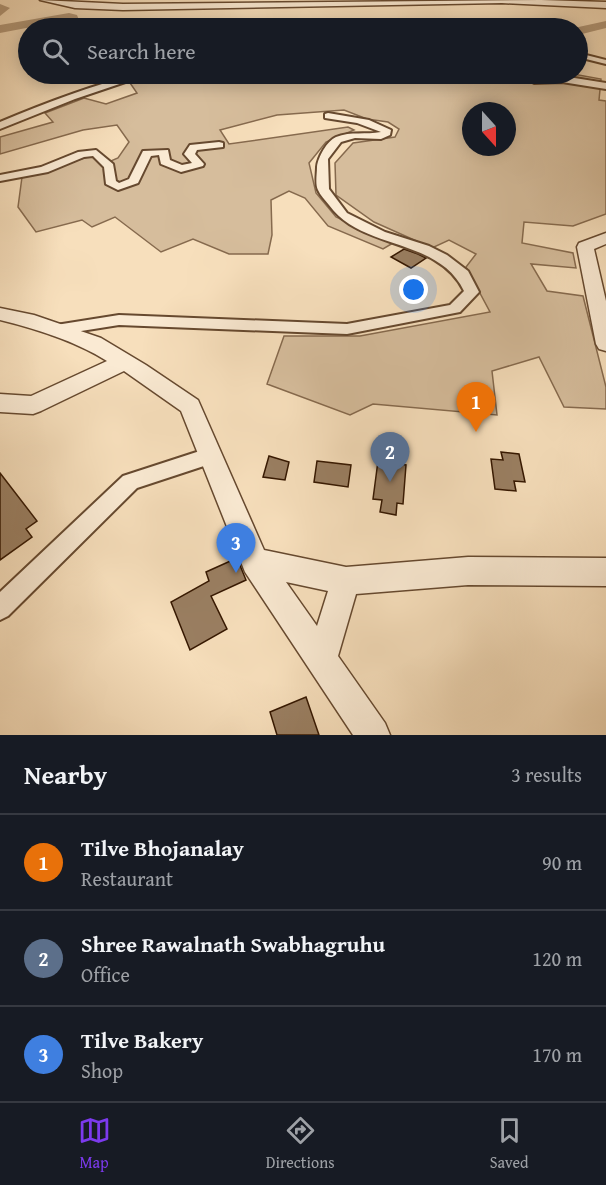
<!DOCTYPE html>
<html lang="en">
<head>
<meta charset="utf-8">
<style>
  :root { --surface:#171b24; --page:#20242c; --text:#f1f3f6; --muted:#9ea1a6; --line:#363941; --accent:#7c3aed }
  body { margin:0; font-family:"Gentium Book Plus",serif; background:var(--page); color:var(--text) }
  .compass { position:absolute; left:462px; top:102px; width:54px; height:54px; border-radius:50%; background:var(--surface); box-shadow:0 3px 15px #0003; rotate:159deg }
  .you { position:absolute; left:414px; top:290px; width:21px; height:21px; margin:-15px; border:4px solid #fff; border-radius:50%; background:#1a73e8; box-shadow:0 0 0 9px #1a73e833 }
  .badge { display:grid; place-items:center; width:39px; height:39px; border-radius:50%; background:var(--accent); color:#fff; font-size:20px; font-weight:700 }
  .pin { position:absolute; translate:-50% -50px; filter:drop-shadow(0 2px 3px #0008) }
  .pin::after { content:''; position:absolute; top:32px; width:21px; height:18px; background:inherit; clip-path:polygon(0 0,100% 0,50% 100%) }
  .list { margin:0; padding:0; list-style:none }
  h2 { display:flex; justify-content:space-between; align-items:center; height:78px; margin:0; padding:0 24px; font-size:26px }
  h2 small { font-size:20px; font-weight:400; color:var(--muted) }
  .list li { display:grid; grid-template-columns:39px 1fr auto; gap:18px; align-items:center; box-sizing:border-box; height:96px; padding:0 24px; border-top:2px solid var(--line) }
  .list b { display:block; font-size:22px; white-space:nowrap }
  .list p { margin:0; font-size:20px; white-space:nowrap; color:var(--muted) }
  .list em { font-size:20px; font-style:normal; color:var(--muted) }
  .icon { flex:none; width:33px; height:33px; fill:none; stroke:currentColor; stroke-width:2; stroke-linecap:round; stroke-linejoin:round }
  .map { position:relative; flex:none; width:606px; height:735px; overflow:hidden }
  .search { position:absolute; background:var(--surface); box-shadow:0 3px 15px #0003; left:18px; right:18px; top:18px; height:66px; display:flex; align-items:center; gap:15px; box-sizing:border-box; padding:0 21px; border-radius:33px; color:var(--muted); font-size:22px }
  .sheet { height:366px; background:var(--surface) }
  nav { display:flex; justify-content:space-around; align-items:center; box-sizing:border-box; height:84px; border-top:2px solid var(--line); background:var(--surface); font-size:16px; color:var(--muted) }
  nav a { display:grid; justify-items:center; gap:3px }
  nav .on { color:var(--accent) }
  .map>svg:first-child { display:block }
</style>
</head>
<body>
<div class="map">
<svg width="606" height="735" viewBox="0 0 606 735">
  <rect width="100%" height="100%" fill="#f7dfbc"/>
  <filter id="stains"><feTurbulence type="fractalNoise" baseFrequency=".00333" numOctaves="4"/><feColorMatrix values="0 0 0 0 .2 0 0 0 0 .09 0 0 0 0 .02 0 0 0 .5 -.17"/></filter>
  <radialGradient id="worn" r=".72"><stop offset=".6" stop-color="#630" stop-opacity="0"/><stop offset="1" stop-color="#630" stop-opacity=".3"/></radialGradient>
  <path fill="#d6bd9c" stroke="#866a4e" stroke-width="1.5" fill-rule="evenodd" d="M157 74H573L601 79 599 100 606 101V214L573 226 524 222 522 243 573 253 576 268 531 264 547 291 583 296 606 387V409L564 407 539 357 492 371 497 415 373 404 350 415 267 384 284 336H360L490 312 466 267 476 254 449 240 432 248 374 222 336 195 335 163 353 143 395 137 399 129 388 122 367 119 344 110 277 115 220 130 229 144 348 127 354 130 326 142 309 163 316 193 336 217 393 243 383 249 328 226 305 198 289 191 271 200 272 235 268 254H229L193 239 161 252 115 217 92 227 82 220 36 232 18 207 22 177 91 156 104 164 118 158 129 142 117 125 83 130 0 154V137L53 122 45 113 84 98 106 104 137 93 128 80ZM471 111H507V147H471Z"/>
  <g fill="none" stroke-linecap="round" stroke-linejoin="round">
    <g fill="#b59b7c" fill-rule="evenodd">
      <polygon points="0,4 10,8 0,16"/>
      <polygon points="69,13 77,15 82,28 70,28 68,20 0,33 0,25"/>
      <polygon points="606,21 606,28 578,35 578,28 574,28"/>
      <polygon points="332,22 385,24 391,28 258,28 264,24"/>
    </g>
  </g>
  <g fill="#9a7f62" stroke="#351700" stroke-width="1.5">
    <polygon points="404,249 418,254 426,258 411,268 391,257"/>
    <polygon points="501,452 519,454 525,482 514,481 516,491 495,489 491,459 503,460"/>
    <polygon points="269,456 289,462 285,480 263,477"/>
    <polygon points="317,461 351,465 348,487 314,482"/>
    <polygon points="378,461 406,465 403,504 397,503 396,515 380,512 382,500 373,499"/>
    <polygon points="0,473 37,521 26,529 32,537 0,560"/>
    <polygon points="237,558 246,580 211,596 227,629 190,650 171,602 209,581 206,572"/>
    <polygon points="306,697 319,735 277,735 270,712"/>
  </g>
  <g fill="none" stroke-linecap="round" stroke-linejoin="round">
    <defs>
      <g id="minor">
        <polygon points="578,53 606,60 606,64 578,57"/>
        <path d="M137 74H149L75 99 0 129V122C45 103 90 86 137 74Z"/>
        <polygon points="562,76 606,83 606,89 562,82 534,83 530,80 534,77"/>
        <path d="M328 113 369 120 391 130 390 135 381 139 355 138 341 142 328 159 329 189 347 213 385 232 429 246 447 255 468 271 479 292 460 312 347 334 119 325 56 335 51 334 48 330 51 326 56 325 119 315 347 324 450 305 464 291C438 237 362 251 329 205 325 200 320 195 318 190 315 184 317 174 317 167 318 157 327 141 336 137 351 131 366 135 381 132L357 123 325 118V114Z"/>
        <polygon points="219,142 223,143 223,147 197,150 195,154 204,164 203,166 181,172 161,164 159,155 151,156 138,183 118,190 106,184 104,167 93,156 84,157 48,172 0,181 0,175 41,167 78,152 96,150 113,164 116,181 119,183 129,179 143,151 168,150 170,160 182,165 192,163 184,154 190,145"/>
        <polygon points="209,448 216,450 218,456 216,462 137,488 8,616 0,620 0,592 123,476"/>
      </g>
      <g id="tertiary">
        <polygon points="40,0 123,4 541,0 606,2 606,8 502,3 123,10 75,8"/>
        <polygon points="606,233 606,244 594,249 606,301 606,351 599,349 596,344 577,247 579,243"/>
        <path d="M0 308 34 315 101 338 146 365 198 400 264 550 346 567 468 557 606 558V586L468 585 356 594 338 656 385 723 390 735H353L245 572 181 411 124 371 41 411 33 414 0 412V394L31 396 107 361C75 341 37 329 0 320ZM286 582 328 591 317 626Z"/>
      </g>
    </defs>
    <use href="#minor" stroke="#66492f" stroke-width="4"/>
    <use href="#tertiary" stroke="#66492f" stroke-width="3"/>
    <use href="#minor" fill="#faead3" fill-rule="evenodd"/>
    <use href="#tertiary" fill="#faead3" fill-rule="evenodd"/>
  </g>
  <rect width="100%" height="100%" filter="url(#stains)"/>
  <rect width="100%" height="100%" fill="url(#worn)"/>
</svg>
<svg class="compass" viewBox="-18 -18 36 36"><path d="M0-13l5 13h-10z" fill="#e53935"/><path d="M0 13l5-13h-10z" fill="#9ea1a6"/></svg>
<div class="you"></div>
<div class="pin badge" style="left:476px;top:432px;background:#e8710a">1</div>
<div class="pin badge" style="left:390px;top:482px;background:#5c6f8a">2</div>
<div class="pin badge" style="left:236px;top:573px;background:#3f7fe0">3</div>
<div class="search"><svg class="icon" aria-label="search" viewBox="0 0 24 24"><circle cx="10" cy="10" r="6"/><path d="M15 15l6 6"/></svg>Search here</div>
</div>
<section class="sheet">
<h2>Nearby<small>3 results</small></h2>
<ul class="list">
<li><span class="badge" style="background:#e8710a">1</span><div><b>Tilve Bhojanalay</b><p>Restaurant</p></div><em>90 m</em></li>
<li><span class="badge" style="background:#5c6f8a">2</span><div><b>Shree Rawalnath Swabhagruhu</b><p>Office</p></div><em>120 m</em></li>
<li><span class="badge" style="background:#3f7fe0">3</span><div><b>Tilve Bakery</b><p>Shop</p></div><em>170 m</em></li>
</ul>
</section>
<nav>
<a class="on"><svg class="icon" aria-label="map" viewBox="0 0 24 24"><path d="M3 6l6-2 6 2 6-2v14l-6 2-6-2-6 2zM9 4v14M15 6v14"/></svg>Map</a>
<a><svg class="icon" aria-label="directions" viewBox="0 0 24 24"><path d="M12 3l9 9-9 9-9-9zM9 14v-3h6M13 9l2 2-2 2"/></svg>Directions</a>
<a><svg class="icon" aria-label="saved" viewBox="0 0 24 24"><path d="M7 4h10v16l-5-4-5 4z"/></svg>Saved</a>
</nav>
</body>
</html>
